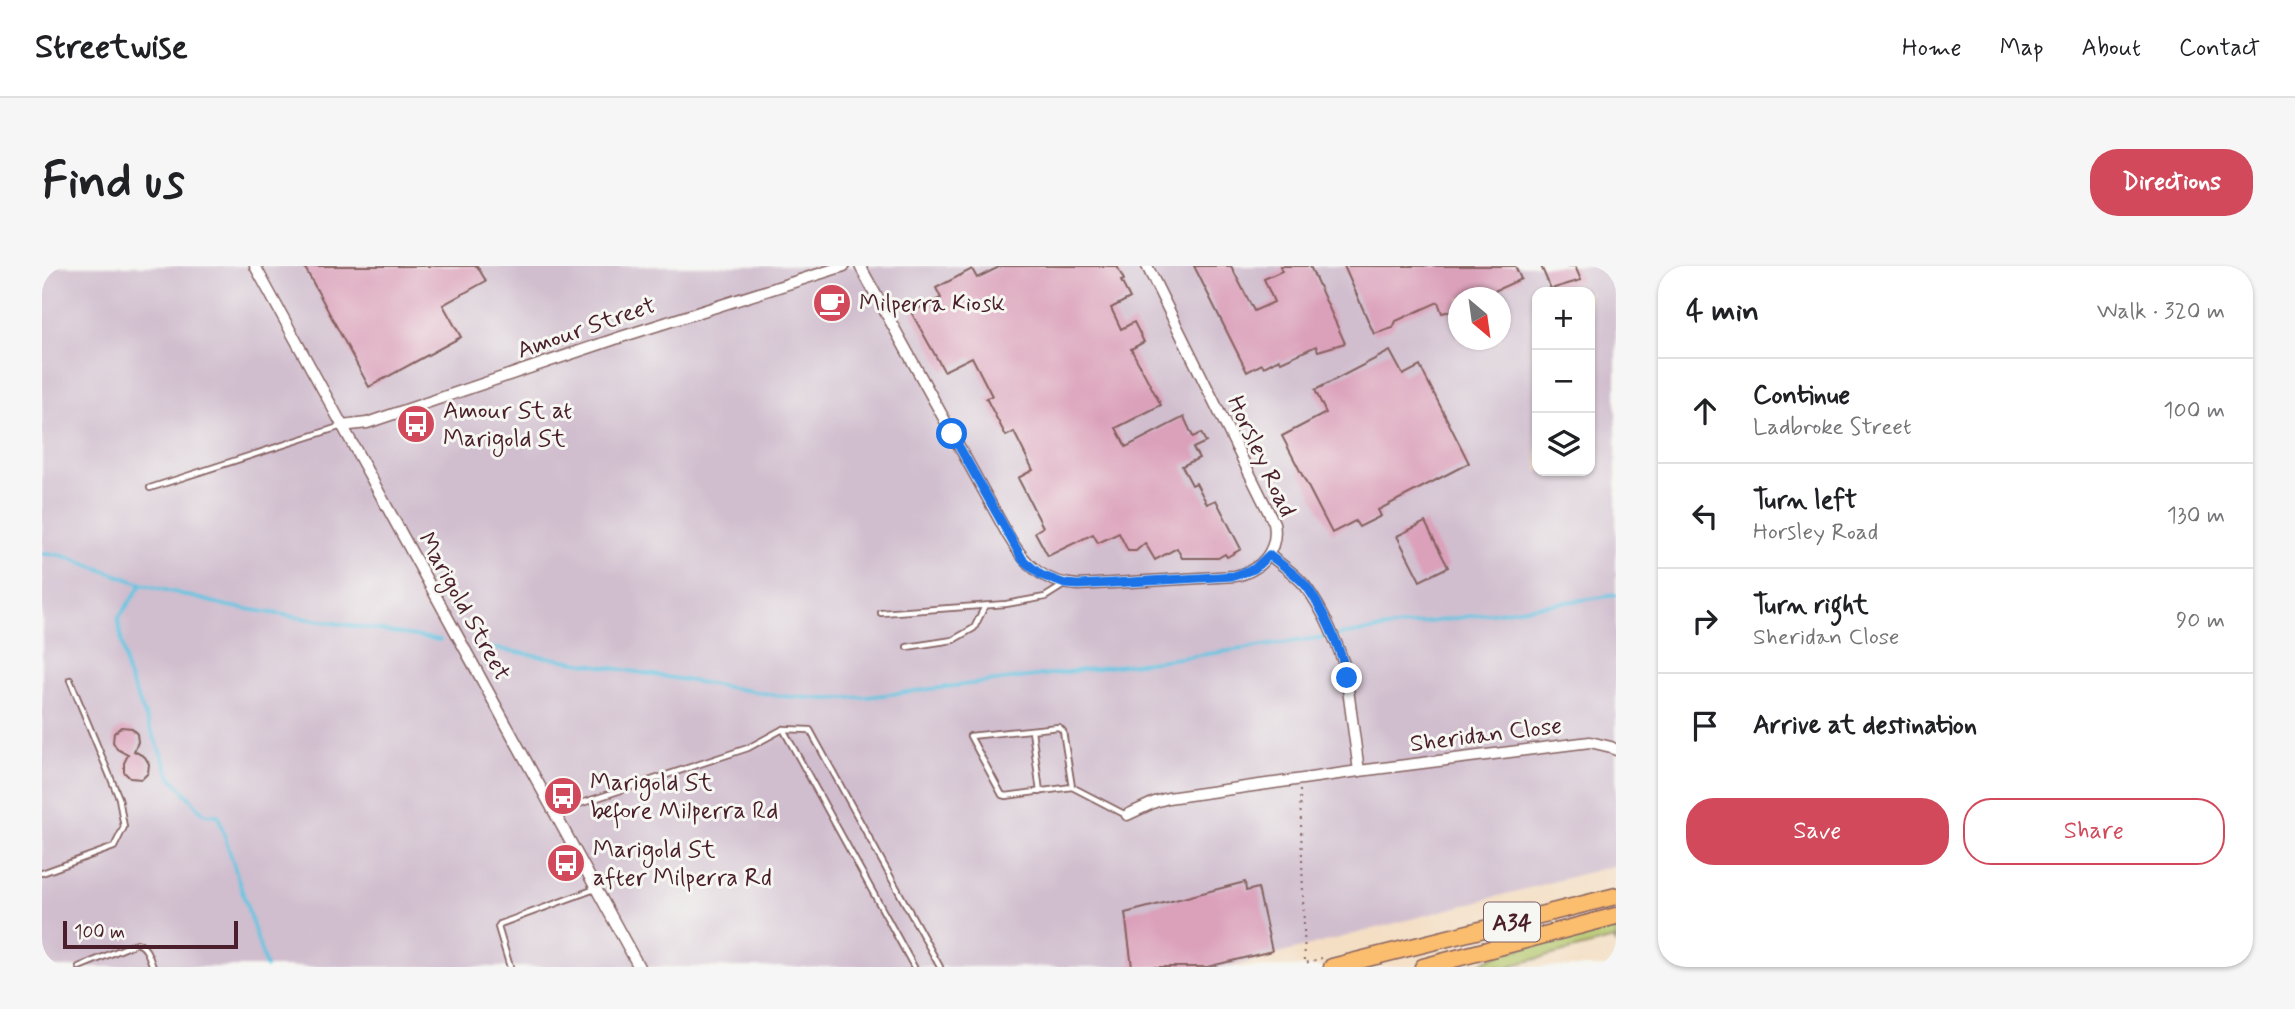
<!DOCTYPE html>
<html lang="en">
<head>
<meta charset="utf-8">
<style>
  :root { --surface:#fff; --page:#f6f6f6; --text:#202124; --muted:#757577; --line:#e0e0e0; --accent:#d1495b }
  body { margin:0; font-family:Mynerve,sans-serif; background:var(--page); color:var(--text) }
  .controls { position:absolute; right:21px; top:21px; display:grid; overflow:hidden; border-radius:14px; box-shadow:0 2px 5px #0004 }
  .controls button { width:63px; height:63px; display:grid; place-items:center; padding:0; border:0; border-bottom:2px solid var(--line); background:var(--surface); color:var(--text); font:35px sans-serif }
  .compass { position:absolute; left:1406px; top:21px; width:63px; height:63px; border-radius:50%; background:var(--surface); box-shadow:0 2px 5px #0004; rotate:151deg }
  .scale { position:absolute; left:21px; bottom:18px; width:175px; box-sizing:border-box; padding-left:7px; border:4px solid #4a1f2b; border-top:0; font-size:19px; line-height:24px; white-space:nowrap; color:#4a1f2b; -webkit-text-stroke:5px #f6f6f2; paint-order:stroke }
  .stop { position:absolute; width:21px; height:21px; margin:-16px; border:5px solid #1a73e8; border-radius:50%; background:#fff }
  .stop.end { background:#1a73e8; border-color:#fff; box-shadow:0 2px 7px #0008 }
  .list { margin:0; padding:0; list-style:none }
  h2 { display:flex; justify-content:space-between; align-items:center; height:91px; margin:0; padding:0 28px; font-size:30px }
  h2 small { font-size:23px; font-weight:400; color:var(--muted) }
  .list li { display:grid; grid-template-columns:46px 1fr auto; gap:21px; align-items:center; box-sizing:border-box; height:105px; padding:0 28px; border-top:2px solid var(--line) }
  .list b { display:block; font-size:26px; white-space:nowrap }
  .list p { margin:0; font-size:23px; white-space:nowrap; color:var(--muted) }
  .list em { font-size:23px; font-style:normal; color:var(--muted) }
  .actions { display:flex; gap:14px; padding:21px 28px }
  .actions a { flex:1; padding:16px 0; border:2px solid var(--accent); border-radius:28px; text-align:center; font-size:24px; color:var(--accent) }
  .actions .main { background:var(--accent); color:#fff }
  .icon { flex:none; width:38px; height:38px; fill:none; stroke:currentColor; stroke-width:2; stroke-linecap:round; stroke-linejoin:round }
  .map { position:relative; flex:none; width:1574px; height:701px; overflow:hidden; border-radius:28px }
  header { display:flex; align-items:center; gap:42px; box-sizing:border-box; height:98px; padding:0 35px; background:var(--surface); border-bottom:2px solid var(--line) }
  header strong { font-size:33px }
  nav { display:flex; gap:38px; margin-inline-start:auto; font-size:24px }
  .intro { display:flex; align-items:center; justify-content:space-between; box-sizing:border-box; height:168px; padding:0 42px }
  h1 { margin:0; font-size:49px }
  .button { padding:18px 32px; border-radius:28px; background:var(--accent); color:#fff; font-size:24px; font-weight:700 }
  main { display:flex; gap:42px; padding:0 42px }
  aside { flex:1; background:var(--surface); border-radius:28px; box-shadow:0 2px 5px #0004 }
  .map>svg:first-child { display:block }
</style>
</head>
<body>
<header>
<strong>Streetwise</strong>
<nav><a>Home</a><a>Map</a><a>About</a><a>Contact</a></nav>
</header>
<div class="intro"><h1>Find us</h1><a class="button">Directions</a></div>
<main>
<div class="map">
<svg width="1574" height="701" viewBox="0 0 1574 701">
  <rect width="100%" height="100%" fill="#f6f6f2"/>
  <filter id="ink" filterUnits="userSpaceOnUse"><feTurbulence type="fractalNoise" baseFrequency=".0143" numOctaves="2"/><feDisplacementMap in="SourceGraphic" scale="14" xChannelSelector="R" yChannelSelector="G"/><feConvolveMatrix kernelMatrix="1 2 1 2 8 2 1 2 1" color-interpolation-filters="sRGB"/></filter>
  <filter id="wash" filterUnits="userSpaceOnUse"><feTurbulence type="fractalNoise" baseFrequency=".00686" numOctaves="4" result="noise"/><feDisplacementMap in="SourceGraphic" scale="28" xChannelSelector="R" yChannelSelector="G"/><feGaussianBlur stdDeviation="1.57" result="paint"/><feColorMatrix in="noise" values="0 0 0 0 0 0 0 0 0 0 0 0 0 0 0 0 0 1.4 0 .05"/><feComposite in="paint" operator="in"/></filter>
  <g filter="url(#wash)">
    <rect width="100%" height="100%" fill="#f4dfc5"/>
    <path fill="#d0bdce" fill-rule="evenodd" d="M0 0H1574V599L1187 701H0ZM1495 26H1548V205H1495ZM1416 32H1458V74H1416Z"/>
    <polygon fill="#b3c669" stroke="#7e724a" stroke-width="2" points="1574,658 1574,679 1572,673 1471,699 1471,701 1432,701 1457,688"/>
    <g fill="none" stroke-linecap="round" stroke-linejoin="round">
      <g stroke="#63c5e1" stroke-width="3.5">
        <polyline points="0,288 19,289 100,318 186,340 398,374"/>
        <polyline points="100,318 76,353 85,407 129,511 162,548 176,549 224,701"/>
        <polyline points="450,382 739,430 785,433 825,431 1138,392 1574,329"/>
      </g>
    </g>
    <g id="blocks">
      <g fill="#dba0ba">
        <polygon points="262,0 435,0 444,15 401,39 419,71 327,121"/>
        <polygon points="959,0 1075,0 1082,14 1079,15 1088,32 1069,42 1079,63 1092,56 1102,76 1089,83 1119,139 1074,162 1084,181 1142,151 1151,171 1159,167 1164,176 1151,182 1157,192 1140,200 1150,219 1154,217 1165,238 1174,234 1199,283 1185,291 1183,288 1176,292 1140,292 1135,282 1113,294 1103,277 1094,285 1086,285 1077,267 1056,277 1051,268 1006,290 993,266 1001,261 976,212 991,204 972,166 964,170 944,132 950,130 930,91 902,105 869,46 899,32 894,22 930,3 935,12"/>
        <polygon points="1152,0 1189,0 1212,45 1232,36 1222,13 1240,5 1238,0 1268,0 1303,77 1276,85 1274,80 1239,96 1237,93 1222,101 1220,98 1205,106"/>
        <polygon points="1302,0 1473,0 1479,13 1437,32 1417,32 1417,43 1400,47 1396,36 1354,55 1351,62 1332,68"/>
        <polygon points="1499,0 1533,0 1539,14 1509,23"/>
        <polygon points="1348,85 1361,109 1378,100 1427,197 1336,244 1339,250 1317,261 1313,255 1290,267 1240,170 1284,147 1273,124"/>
        <polygon points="1383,256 1406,301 1378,315 1355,270"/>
        <polygon points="79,461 90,462 95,468 96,476 92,485 103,491 107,498 106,507 100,513 88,512 82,506 82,497 86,489 75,483 71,476 72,467"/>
        <polygon points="1203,616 1204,625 1216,622 1230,685 1165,701 1090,701 1083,647"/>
      </g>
    </g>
  </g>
  <g filter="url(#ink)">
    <use href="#blocks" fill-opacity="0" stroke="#866261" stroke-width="2"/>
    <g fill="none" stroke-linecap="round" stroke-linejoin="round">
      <defs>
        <g id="service">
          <polyline points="108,222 300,160"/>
          <polyline points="839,347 964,338 1003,331 1022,319"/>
          <polyline points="865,381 911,374 932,362 943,340"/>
          <polyline points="741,463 872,701"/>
          <polyline points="990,464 998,526"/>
          <polyline points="1030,521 964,530 960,529 928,470 1017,461 1021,465 1030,521 1084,549"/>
          <polyline points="513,546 706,482 741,463 768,464 898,701"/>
          <polyline points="0,607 72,581 82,561 77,532 28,414"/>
          <path d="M37 701 95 677C106 681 107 692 111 701"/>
          <polyline points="468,701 456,661 458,658 553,623"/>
        </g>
        <g id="minor">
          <polyline points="213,0 597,701"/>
          <path d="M818 0 967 271C984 300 1002 317 1036 319L1193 310C1219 305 1237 284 1232 257L1105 0"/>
          <polyline points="300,160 325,157 579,71 802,0"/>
          <path d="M1227 289C1240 299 1254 308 1264 321 1280 342 1295 376 1303 401L1317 505"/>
          <polyline points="1085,549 1113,536 1126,532 1317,505 1548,476 1569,481 1574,484"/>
        </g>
        <g id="trunk">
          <polyline points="1290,701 1574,630"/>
          <polyline points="1381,701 1574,650"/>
        </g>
      </defs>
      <use href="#service" stroke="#866261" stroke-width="8"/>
      <use href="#minor" stroke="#866261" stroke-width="13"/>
      <use href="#trunk" stroke="#866261" stroke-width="19"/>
      <polyline stroke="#866261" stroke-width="2" stroke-dasharray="2 5" stroke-linecap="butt" points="1258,524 1263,697 1280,692"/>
      <use href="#service" stroke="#fff" stroke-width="4.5"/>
      <use href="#minor" stroke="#fff" stroke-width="10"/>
      <use href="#trunk" stroke="#fbbd6e" stroke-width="16"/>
    </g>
  </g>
  <g fill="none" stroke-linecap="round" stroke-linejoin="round" filter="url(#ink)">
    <path stroke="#1a73e8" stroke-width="9" d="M910 168 981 294 999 309 1023 318 1036 319 1192 310 1212 303 1227 289C1240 299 1254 308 1265 321 1280 341 1301 387 1305 412"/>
  </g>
  <defs>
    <symbol id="cafe-disc" viewBox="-11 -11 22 22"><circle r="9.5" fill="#d1495b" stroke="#f6f6f2"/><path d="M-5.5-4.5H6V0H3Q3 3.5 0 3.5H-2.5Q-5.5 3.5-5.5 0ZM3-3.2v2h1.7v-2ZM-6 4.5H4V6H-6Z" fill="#fff"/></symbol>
    <symbol id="bus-disc" viewBox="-11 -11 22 22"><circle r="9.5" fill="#d1495b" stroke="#f6f6f2"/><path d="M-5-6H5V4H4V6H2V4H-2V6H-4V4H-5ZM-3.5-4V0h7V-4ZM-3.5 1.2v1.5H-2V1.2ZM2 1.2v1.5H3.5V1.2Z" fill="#fff"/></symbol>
  </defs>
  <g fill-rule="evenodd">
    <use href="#cafe-disc" x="768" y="15" width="44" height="44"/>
    <use href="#bus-disc" x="352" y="136" width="44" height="44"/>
    <use href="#bus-disc" x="499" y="508" width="44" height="44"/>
    <use href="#bus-disc" x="502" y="575" width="44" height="44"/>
  </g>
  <g text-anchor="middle" stroke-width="6" stroke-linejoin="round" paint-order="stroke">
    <rect fill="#f6f6f2" stroke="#7e6067" stroke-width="2" x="1442" y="636.5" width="56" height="39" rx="5"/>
    <g font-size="23" font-weight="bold" fill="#4a1f2b">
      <text x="1470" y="664">A34</text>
    </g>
    <g font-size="24" fill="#4a1f2b" stroke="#f6f6f2" text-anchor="start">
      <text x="817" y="45">Milperra Kiosk</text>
      <text x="401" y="152">Amour St at<tspan x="401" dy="28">Marigold St</tspan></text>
      <text x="548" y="524">Marigold St<tspan x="548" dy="28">before Milperra Rd</tspan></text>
      <text x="551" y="591">Marigold St<tspan x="551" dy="28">after Milperra Rd</tspan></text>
    </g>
    <g font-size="24" fill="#4a1f2b" stroke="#f6f6f2">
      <text transform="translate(544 61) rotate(-19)" y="8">Amour Street</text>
      <text transform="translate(1220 190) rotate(65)" y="8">Horsley Road</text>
      <text transform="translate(423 340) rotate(61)" y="8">Marigold Street</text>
      <text transform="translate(1444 468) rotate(-7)" y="8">Sheridan Close</text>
    </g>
  </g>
</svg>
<div class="controls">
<button>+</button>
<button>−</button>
<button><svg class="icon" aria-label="layers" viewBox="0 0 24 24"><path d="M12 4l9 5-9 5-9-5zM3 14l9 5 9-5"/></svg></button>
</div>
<svg class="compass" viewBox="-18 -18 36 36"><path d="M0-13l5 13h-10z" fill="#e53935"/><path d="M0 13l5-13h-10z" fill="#757577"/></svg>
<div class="scale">100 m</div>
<div class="stop" style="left:910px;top:168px"></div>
<div class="stop end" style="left:1305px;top:412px"></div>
</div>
<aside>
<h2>4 min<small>Walk · 320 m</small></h2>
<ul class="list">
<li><svg class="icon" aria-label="ahead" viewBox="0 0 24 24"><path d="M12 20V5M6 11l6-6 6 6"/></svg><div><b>Continue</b><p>Ladbroke Street</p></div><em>100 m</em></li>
<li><svg class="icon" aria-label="left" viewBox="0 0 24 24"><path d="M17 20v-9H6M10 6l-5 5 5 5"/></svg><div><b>Turn left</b><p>Horsley Road</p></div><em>130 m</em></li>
<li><svg class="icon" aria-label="right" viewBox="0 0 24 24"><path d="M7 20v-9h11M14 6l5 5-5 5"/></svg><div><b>Turn right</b><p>Sheridan Close</p></div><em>90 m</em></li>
<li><svg class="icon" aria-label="arrive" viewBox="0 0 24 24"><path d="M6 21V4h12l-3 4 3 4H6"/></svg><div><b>Arrive at destination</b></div></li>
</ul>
<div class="actions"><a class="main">Save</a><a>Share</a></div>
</aside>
</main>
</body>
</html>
